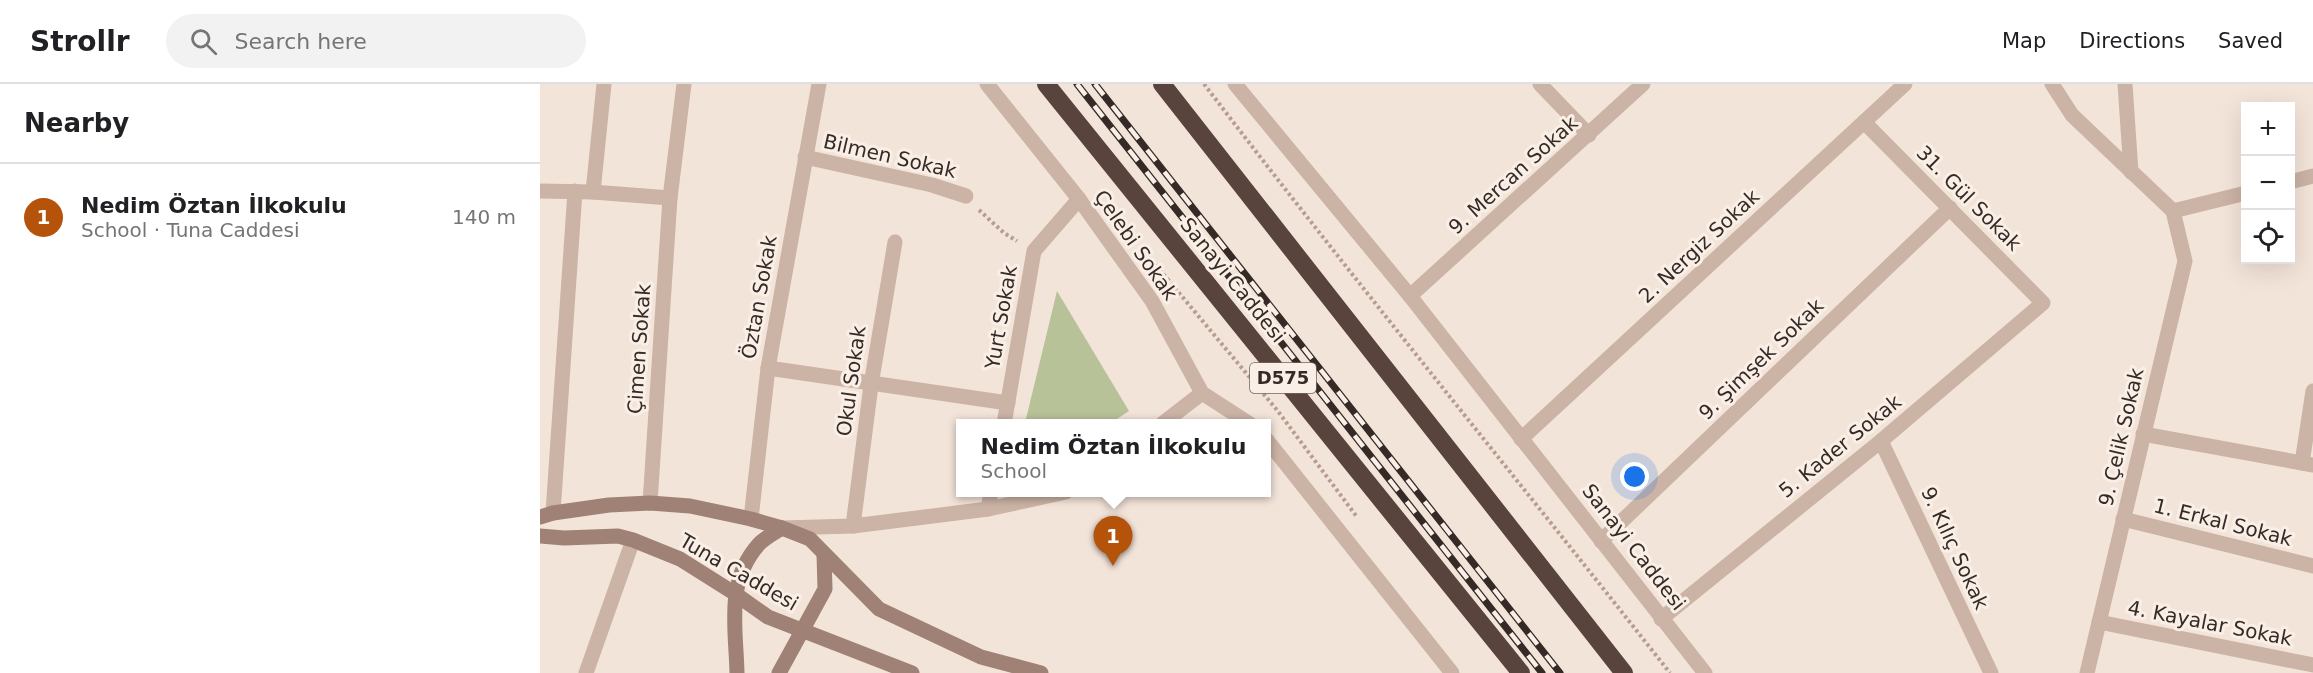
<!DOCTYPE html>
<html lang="en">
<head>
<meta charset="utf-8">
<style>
  :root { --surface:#fff; --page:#f2f2f2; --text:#202124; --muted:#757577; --line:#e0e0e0; --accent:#b45309 }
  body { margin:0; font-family:"DejaVu Sans",sans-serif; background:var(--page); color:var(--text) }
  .controls { position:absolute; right:18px; top:18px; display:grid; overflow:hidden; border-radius:0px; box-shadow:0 6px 24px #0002 }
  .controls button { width:54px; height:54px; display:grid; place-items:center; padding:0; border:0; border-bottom:2px solid var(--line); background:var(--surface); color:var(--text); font:30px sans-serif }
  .you { position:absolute; left:1095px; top:393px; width:21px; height:21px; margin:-15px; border:4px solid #fff; border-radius:50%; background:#1a73e8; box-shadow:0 0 0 9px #1a73e833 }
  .badge { display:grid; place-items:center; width:39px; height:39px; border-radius:50%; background:var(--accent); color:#fff; font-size:20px; font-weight:700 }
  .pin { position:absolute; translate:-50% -50px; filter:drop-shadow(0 2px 3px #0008) }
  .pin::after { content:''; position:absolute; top:32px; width:21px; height:18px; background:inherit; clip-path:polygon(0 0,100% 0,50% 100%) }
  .popup { position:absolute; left:416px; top:335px; width:315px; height:78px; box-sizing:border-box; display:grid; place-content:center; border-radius:0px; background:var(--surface); filter:drop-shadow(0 2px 4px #0005); font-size:20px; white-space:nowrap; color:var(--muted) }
  .popup b { font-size:22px; color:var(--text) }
  .popup::after { content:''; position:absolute; left:50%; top:100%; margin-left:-12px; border:12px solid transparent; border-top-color:var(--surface) }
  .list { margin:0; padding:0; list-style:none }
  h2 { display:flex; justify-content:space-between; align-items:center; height:78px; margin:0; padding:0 24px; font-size:26px }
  h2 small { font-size:20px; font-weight:400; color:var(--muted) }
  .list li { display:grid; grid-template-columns:39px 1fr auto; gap:18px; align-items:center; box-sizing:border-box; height:108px; padding:0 24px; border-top:2px solid var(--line) }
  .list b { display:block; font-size:22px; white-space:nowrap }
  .list p { margin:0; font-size:20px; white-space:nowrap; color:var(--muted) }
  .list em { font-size:20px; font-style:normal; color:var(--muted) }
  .icon { flex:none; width:33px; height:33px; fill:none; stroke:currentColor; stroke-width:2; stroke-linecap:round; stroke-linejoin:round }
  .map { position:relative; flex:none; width:1773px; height:589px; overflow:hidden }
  header { display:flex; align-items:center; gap:36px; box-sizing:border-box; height:84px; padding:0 30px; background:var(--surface); border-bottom:2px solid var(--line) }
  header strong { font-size:28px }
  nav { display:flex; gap:33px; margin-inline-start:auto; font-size:21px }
  .search { width:420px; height:54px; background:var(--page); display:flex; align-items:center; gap:15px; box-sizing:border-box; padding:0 21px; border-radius:33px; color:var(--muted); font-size:22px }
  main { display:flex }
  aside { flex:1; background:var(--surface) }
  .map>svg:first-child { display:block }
</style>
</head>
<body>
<header>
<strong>Strollr</strong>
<div class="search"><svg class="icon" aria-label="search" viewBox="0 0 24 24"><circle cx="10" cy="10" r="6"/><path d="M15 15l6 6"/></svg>Search here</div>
<nav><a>Map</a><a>Directions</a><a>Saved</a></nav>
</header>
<main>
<aside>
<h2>Nearby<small></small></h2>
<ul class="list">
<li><span class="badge">1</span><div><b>Nedim Öztan İlkokulu</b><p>School · Tuna Caddesi</p></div><em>140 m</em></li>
</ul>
</aside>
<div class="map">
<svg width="1773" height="589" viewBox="0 0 1773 589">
  <rect width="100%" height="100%" fill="#f3e4d9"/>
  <polygon fill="#b8c299" points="517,207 589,327 571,339 485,339"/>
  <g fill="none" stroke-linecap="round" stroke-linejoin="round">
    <g stroke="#b79c8f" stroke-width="4" stroke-dasharray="3 3" stroke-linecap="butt">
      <path d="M664 0C816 199 975 392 1130 589"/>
      <polyline points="439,126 464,149 477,157"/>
      <polyline points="604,167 737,326 817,433"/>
    </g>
    <g stroke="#cbb3a5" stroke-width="15">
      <polyline points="447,0 539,115 612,217 662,309 710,340"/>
      <polyline points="695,0 870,212 1165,589"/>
      <polyline points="1000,0 1049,51"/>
      <polyline points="1512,0 1532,31 1633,127"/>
      <polyline points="1585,0 1591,88"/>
      <polyline points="265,73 392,101 426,112"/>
      <polyline points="1750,98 1773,92"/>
      <polyline points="0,107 53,108 130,114"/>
      <polyline points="53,108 64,0"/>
      <polyline points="1633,127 1706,109"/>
      <polyline points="870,212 1103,0"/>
      <polyline points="228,284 468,319"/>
      <polyline points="464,340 494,167 539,115"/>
      <polyline points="622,340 662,309"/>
      <polyline points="1603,350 1773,381"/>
      <polyline points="726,355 912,589"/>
      <polyline points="981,355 1365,0"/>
      <polyline points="1341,357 1451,589"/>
      <polyline points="1762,379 1773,307"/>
      <polyline points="110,419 130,114 144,0"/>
      <polyline points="448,425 451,408"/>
      <polyline points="13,429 35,107"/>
      <polyline points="211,435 228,284 279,0"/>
      <polyline points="1583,435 1773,482"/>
      <polyline points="313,442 331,301 355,158"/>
      <polyline points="242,444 313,442 448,425 526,408"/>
      <polyline points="1061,457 1410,124"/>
      <polyline points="1121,535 1341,357 1503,219 1324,38"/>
      <polyline points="1559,538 1773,581"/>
      <polyline points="46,589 93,456"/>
      <polyline points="1547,589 1645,177 1633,127"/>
    </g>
    <g stroke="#9f8176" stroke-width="15">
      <polyline points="0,433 13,429 69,421 110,419 150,422 211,435 242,444 270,455 339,525 441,573 501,589"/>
      <polyline points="0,452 24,454 78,452 93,456 140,475 194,509 228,533 372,589"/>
      <path d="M197 589C196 543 185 498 219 460 225 454 234 449 242 444"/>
      <polyline points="239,589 285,505 284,470"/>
    </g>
    <g stroke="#58433d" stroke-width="18">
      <polyline points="506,0 981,589"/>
      <polyline points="622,0 1084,589"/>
    </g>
    <defs>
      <g id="rail">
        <polyline points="537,0 1002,589"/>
        <polyline points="555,0 1020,589"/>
      </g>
    </defs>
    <use href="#rail" stroke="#362a26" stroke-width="7"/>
    <use href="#rail" stroke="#faefe6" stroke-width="4.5" stroke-dasharray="14" stroke-linecap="butt"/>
  </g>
  <g text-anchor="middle" stroke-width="6" stroke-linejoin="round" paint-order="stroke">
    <rect fill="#faefe6" stroke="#716560" stroke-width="1.5" x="710" y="279" width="66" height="30" rx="4.5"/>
    <g font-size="18" font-weight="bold" fill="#362a26">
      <text x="743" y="300">D575</text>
    </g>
    <g font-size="20" fill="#362a26" stroke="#faefe6">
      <text transform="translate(350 72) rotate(13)" y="7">Bilmen Sokak</text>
      <text transform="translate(973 91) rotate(-42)" y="7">9. Mercan Sokak</text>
      <text transform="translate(1429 114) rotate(45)" y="7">31. Gül Sokak</text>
      <text transform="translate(596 161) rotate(55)" y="7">Çelebi Sokak</text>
      <text transform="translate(1159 162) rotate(-43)" y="7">2. Nergiz Sokak</text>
      <text transform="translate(693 196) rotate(51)" y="7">Sanayi Caddesi</text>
      <text transform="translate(219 213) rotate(-80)" y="7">Öztan Sokak</text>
      <text transform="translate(461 233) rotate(-80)" y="7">Yurt Sokak</text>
      <text transform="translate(99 265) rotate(-86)" y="7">Çimen Sokak</text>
      <text transform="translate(1221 275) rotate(-44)" y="7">9. Şimşek Sokak</text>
      <text transform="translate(311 297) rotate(-82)" y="7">Okul Sokak</text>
      <text transform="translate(1581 353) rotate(-77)" y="7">9. Çelik Sokak</text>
      <text transform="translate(1300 362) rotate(-39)" y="7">5. Kader Sokak</text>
      <text transform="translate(1683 438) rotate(14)" y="7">1. Erkal Sokak</text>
      <text transform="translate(1094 463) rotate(52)" y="7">Sanayi Caddesi</text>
      <text transform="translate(1415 464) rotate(65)" y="7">9. Kılıç Sokak</text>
      <text transform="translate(199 488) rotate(30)" y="7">Tuna Caddesi</text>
      <text transform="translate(1670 539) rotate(11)" y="7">4. Kayalar Sokak</text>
    </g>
  </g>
</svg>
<div class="controls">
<button>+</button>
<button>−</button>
<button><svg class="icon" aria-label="locate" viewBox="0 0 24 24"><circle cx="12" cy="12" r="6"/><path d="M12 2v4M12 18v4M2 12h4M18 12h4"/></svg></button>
</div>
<div class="you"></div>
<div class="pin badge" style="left:573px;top:482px">1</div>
<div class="popup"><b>Nedim Öztan İlkokulu</b>School</div>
</div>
</main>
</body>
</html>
